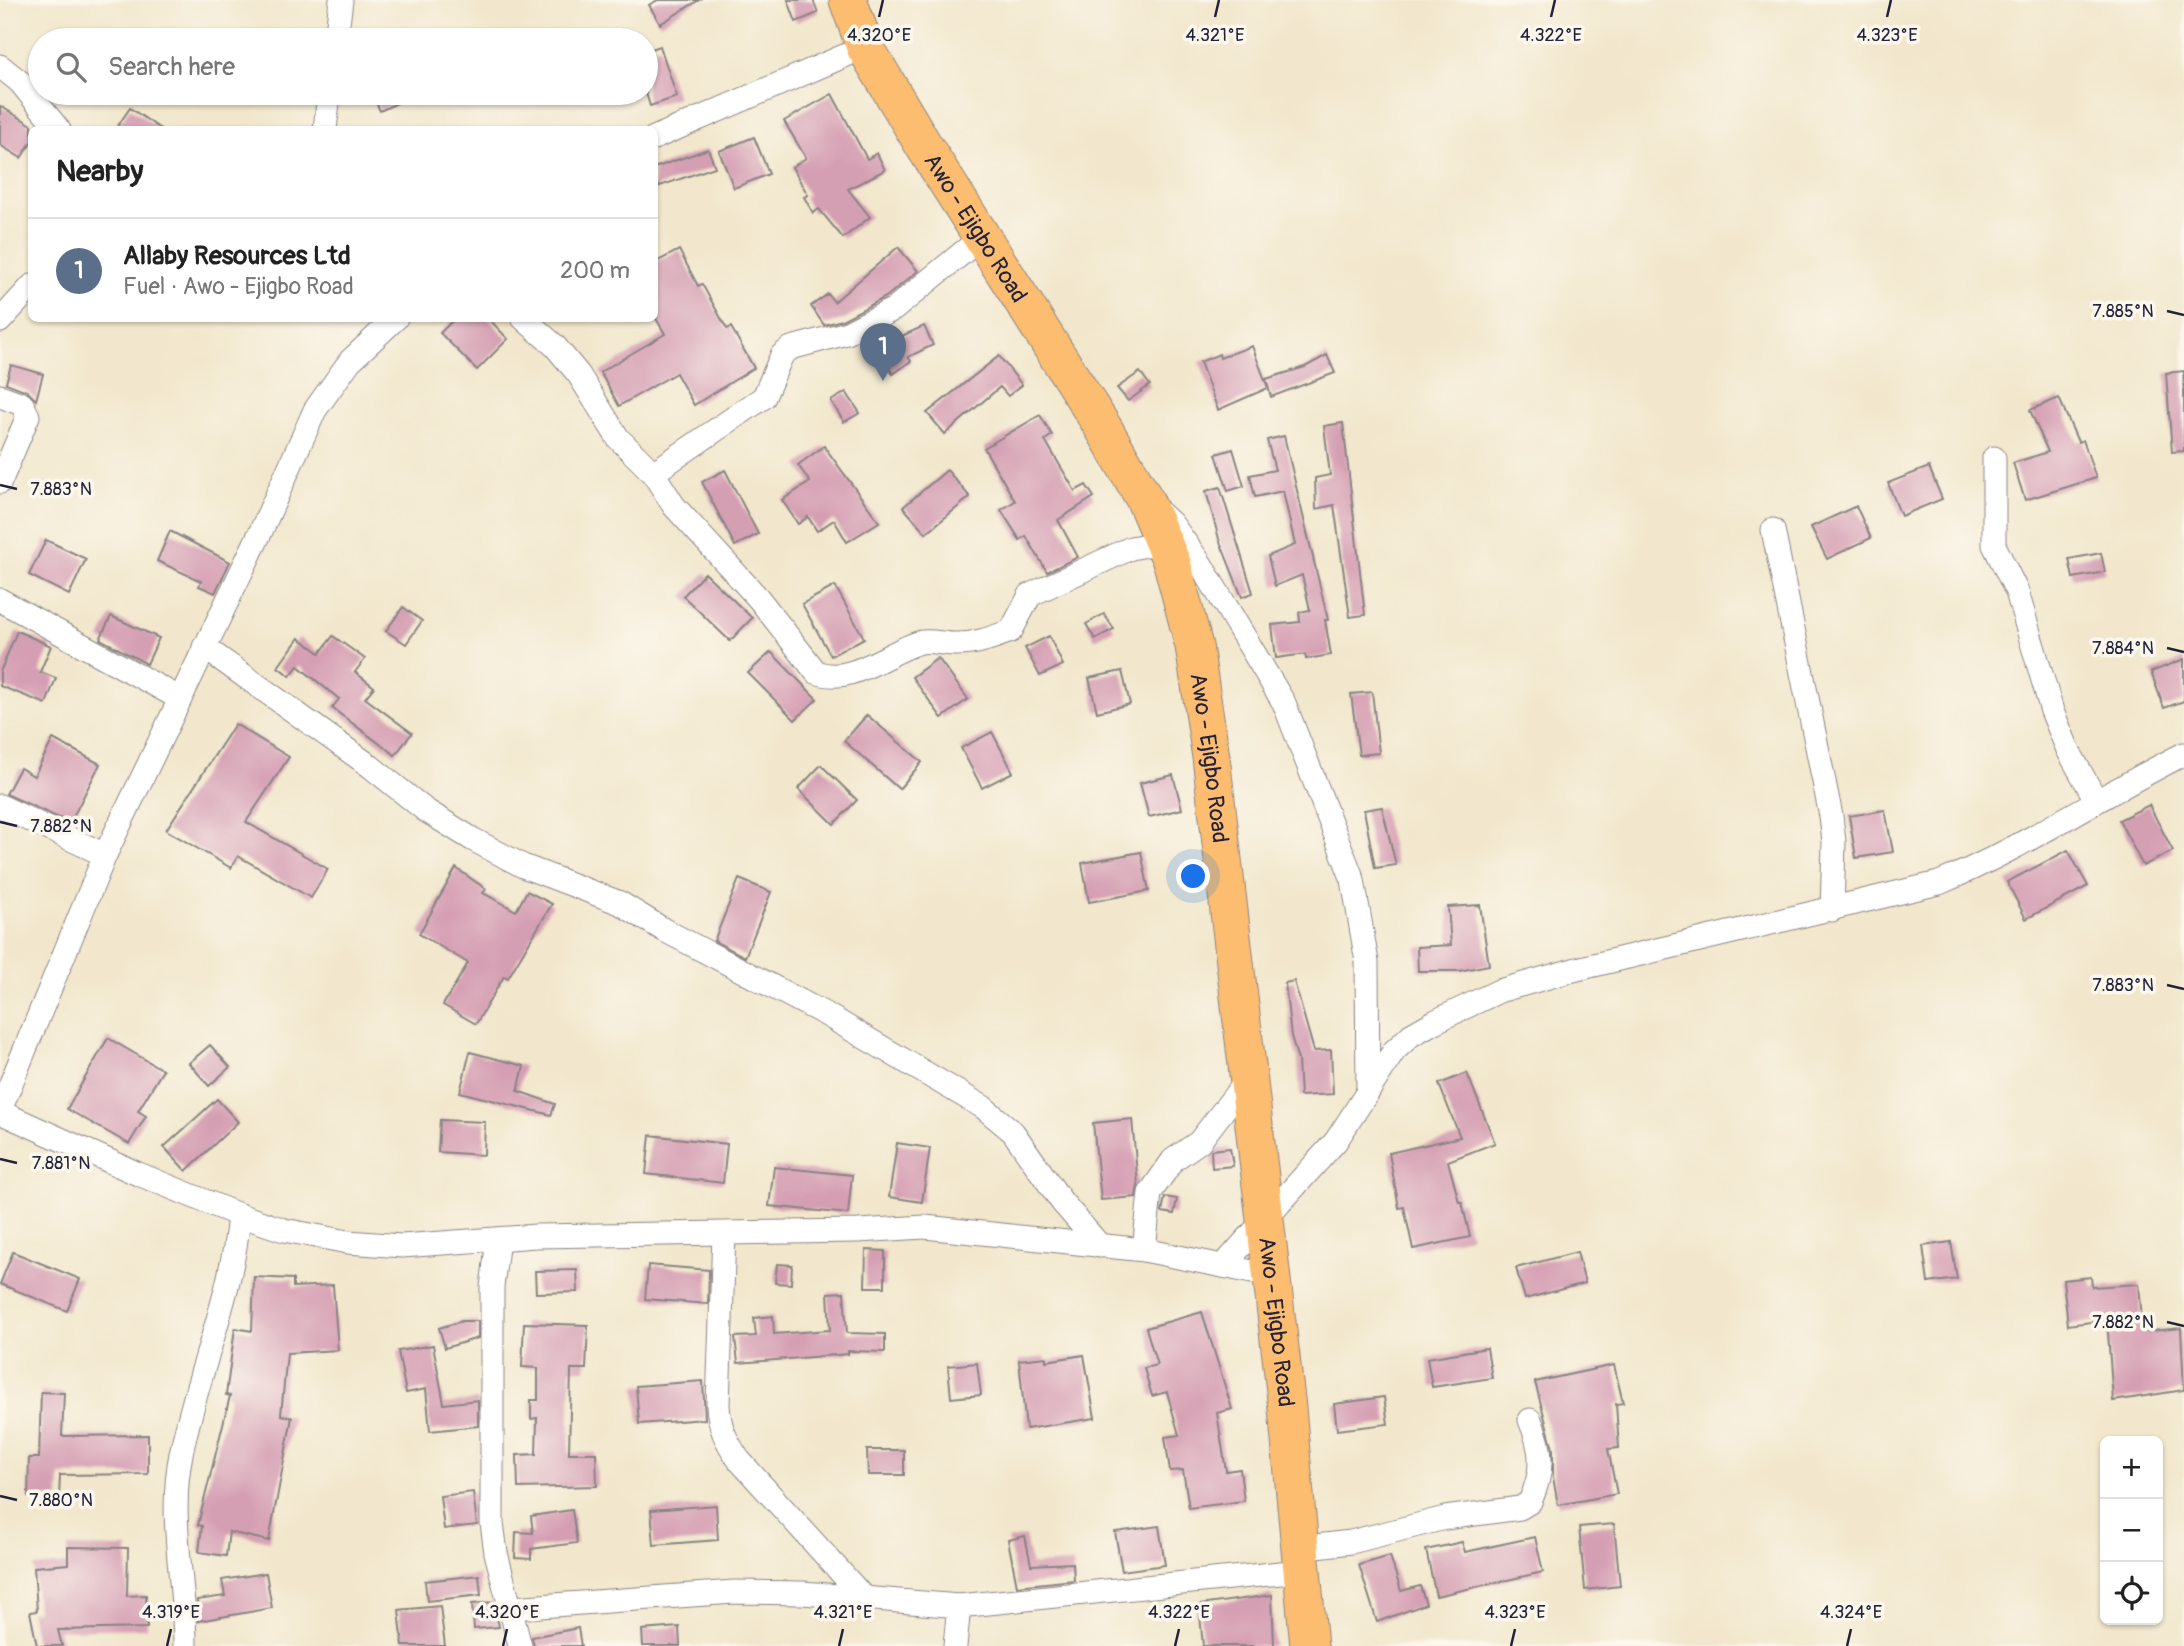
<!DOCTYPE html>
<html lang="en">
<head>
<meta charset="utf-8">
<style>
  :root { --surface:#fff; --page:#f2f2f2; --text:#222; --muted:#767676; --line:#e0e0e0; --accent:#d1495b }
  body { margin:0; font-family:Pangolin,sans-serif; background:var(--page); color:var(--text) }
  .controls { position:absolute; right:21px; bottom:21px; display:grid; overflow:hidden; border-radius:10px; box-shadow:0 2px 5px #0004 }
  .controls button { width:63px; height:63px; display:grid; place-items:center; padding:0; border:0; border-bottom:2px solid var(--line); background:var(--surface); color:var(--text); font:35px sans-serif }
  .you { position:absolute; left:1194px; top:877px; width:24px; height:24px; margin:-18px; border:5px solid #fff; border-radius:50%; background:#1a73e8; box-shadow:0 0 0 10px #1a73e833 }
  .badge { display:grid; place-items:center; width:46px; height:46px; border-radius:50%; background:var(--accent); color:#fff; font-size:23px; font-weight:700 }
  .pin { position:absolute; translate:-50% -58px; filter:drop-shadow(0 2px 4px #0008) }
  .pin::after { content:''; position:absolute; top:37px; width:24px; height:21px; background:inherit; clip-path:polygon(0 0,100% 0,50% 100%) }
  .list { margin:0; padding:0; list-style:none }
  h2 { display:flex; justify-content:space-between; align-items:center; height:91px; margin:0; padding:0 28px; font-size:30px }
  h2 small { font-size:23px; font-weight:400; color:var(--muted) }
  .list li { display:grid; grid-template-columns:46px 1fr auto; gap:21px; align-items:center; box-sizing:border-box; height:105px; padding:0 28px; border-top:2px solid var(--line) }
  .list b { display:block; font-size:26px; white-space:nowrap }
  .list p { margin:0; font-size:23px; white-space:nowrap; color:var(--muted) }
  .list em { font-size:23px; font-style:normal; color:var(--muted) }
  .icon { flex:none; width:38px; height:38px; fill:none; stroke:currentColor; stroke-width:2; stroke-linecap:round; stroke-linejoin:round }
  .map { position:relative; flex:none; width:2184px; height:1646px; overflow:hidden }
  .search { position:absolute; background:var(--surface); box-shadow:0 2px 5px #0004; left:28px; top:28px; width:630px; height:77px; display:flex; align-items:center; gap:18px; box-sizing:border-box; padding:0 24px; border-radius:38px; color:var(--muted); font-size:26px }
  .panel { position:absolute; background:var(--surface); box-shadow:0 2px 5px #0004; left:28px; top:126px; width:630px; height:196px; border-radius:10px }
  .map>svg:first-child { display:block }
</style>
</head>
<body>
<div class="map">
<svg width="2184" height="1646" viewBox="0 0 2184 1646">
  <rect width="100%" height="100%" fill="#fbf7ec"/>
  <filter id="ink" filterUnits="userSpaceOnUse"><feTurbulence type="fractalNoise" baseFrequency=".0143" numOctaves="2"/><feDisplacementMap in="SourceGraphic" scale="14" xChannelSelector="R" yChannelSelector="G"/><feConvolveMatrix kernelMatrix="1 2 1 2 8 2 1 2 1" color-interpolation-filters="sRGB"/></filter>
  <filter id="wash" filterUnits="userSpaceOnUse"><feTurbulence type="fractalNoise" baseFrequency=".00686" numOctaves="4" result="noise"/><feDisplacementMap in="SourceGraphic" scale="28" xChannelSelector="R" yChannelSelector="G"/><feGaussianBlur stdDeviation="1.57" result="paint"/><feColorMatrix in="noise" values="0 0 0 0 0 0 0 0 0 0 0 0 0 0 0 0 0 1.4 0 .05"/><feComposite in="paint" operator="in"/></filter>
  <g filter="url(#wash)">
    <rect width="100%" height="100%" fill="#f2e7cc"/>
    <g id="blocks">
      <g fill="#d59fb3">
        <polygon points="658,0 699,0 660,24 649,5"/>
        <polygon points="788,0 813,0 818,13 796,22"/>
        <polygon points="660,46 677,97 650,106 646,93 646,51"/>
        <polygon points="371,93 419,93 380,111"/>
        <polygon points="832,94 867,159 877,153 885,170 848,189 870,217 843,238 819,209 813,213 804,197 808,195 792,167 806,158 784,121"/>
        <polygon points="0,106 32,125 32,141 21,158 0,145"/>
        <polygon points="130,108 162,130 115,130"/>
        <polygon points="754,137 769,174 734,188 719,151"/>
        <polygon points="708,149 715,167 654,188 654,168"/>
        <polygon points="898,247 918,271 886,297 842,320 824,325 811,306 828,294 834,302"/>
        <polygon points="679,250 698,286 702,284 727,329 731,327 754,368 694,405 676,373 619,406 600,372 665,334 654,315 654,263"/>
        <polygon points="455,318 488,318 508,339 477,370 440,333"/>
        <polygon points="924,326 933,345 908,357 911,361 893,374 867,338 887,328 895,339"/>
        <polygon points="1252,346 1268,388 1218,410 1200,362 1219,354 1220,358"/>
        <polygon points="1327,355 1335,373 1271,397 1266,379 1305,367"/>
        <polygon points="999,356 1022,385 1008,396 1000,387 945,434 927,413"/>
        <polygon points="11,365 43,374 36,400 27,391 6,383"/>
        <polygon points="2184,371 2184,451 2172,452 2166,373"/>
        <polygon points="1140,372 1150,385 1128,401 1117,388"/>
        <polygon points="846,392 860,413 844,422 831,401"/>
        <polygon points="2059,398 2078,442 2083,440 2096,478 2025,500 2013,463 2048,452 2030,410"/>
        <polygon points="1040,415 1052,435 1045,440 1075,491 1086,485 1094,497 1058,520 1078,557 1047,572 1026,536 1020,540 1001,510 1015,501 984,448"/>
        <polygon points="1343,423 1365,615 1350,617 1334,505 1316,509 1315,478 1330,475 1324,426"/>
        <polygon points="1284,436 1328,620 1325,620 1331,655 1306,659 1305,654 1276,658 1272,625 1300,622 1299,612 1310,610 1302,575 1275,586 1268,556 1295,545 1283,491 1255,497 1250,475 1275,470 1267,440"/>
        <polygon points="824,446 879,522 847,542 834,520 817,531 808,517 798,524 782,500 810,482 798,465"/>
        <polygon points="1233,449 1244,486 1228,491 1216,454"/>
        <polygon points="1929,467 1942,499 1901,516 1888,483"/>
        <polygon points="725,470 758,534 735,546 702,482"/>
        <polygon points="947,470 970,497 926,533 903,507"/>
        <polygon points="1220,487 1253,593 1242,597 1219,539 1206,491"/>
        <polygon points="1856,506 1871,538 1827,559 1811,527"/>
        <polygon points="170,531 230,562 215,593 199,586 201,581 157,561"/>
        <polygon points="46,540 86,559 69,595 29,575"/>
        <polygon points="2101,553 2105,572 2073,578 2069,559"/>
        <polygon points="705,573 752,618 730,641 683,596"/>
        <polygon points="835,586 864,638 831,656 802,604"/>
        <polygon points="403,607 422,621 406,644 386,631"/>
        <polygon points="1104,614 1114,629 1095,639 1086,624"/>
        <polygon points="111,616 159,638 147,664 100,639"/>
        <polygon points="17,631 51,646 40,672 56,678 46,704 0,686 0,672"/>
        <polygon points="333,636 365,659 355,672 374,687 365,698 412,733 395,755 332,708 339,699 298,666 290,676 278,667 299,638 320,653"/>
        <polygon points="1049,636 1063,665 1040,676 1025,648"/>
        <polygon points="771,652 817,699 795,720 748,673"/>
        <polygon points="938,658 968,699 942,718 912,677"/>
        <polygon points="2184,659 2184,701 2164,708 2151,672"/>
        <polygon points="1122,671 1130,704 1097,712 1089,678"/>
        <polygon points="1372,692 1379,753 1359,755 1351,694"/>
        <polygon points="867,715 922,762 899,789 844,741"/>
        <polygon points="235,724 289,757 246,822 328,869 311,898 238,856 231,868 166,830"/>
        <polygon points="992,732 1013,772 982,788 961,748"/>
        <polygon points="53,739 100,764 70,823 6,794 20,768 34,776"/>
        <polygon points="821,765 857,800 834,824 798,789"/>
        <polygon points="1173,775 1182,809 1149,817 1140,783"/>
        <polygon points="2149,805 2173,851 2143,866 2119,820"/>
        <polygon points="1382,807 1396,865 1375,868 1364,810"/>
        <polygon points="1885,810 1893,852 1856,858 1849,816"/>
        <polygon points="2068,850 2088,886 2026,919 2007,882"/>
        <polygon points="1141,852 1149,891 1089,902 1082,863"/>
        <polygon points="456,868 486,889 483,893 516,911 527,891 552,904 508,978 504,976 476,1024 443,1005 468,963 419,934"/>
        <polygon points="739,879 771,892 745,957 714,941"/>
        <polygon points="1480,905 1489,965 1459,971 1418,971 1417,947 1451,945 1448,907"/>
        <polygon points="1294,981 1314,1051 1331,1050 1333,1094 1300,1096 1298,1060 1291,1036 1285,983"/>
        <polygon points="108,1038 163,1070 138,1111 146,1116 129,1144 67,1109"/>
        <polygon points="210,1045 230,1067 209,1086 189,1063"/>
        <polygon points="470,1052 524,1066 518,1091 555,1104 551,1115 460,1092"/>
        <polygon points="1467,1073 1495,1143 1448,1161 1459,1202 1462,1202 1470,1237 1413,1249 1404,1207 1399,1208 1389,1153 1460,1137 1439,1084"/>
        <polygon points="217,1099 238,1122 186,1171 164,1147"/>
        <polygon points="1132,1119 1138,1185 1136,1197 1101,1200 1093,1123"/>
        <polygon points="440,1120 485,1122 484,1155 438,1152"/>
        <polygon points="650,1135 727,1144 723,1183 646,1174"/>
        <polygon points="897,1143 930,1148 922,1202 889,1197"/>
        <polygon points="1230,1148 1233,1166 1212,1168 1211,1150"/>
        <polygon points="774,1167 852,1175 848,1214 769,1206"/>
        <polygon points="1165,1197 1177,1199 1174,1214 1162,1212"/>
        <polygon points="1951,1242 1957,1279 1928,1283 1923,1246"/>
        <polygon points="866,1250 885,1251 885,1287 865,1287"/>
        <polygon points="13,1252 80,1279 67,1311 0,1284"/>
        <polygon points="1577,1252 1585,1283 1525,1299 1516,1268"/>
        <polygon points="777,1264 792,1265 791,1284 775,1283"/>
        <polygon points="648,1265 709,1270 708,1304 645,1299"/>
        <polygon points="577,1270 578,1292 536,1293 535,1271"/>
        <polygon points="254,1277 293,1279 293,1287 333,1285 338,1350 287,1353 281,1415 292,1417 269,1541 229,1532 226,1556 199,1552 202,1526 198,1525 230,1396 226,1395 235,1328 252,1331"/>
        <polygon points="2091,1277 2092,1287 2139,1284 2143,1332 2181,1328 2184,1390 2113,1401 2107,1320 2068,1325 2063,1280"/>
        <polygon points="844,1292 847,1333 885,1334 885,1352 848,1351 848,1354 738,1363 735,1337 756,1336 754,1318 773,1316 774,1334 830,1330 828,1293"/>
        <polygon points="1202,1312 1232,1409 1217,1413 1226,1471 1240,1469 1244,1501 1189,1508 1183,1470 1170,1471 1165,1437 1179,1435 1167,1392 1152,1396 1144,1368 1157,1365 1146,1328"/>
        <polygon points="462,1321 478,1321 478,1338 445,1348 439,1328"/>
        <polygon points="524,1323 588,1325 586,1369 571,1369 569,1453 596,1453 597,1486 518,1488 517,1455 536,1454 537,1418 531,1419 531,1400 538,1400 538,1368 522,1367"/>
        <polygon points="433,1345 444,1404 478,1400 478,1426 430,1431 426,1389 406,1393 398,1351"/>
        <polygon points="1487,1348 1492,1378 1432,1387 1427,1358"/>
        <polygon points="1084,1355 1095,1418 1026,1429 1019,1360 1046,1357 1046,1361"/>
        <polygon points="977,1363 981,1395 951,1398 948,1366"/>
        <polygon points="1614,1365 1623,1403 1616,1404 1619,1448 1608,1449 1617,1494 1558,1505 1553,1477 1553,1449 1535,1382"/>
        <polygon points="703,1381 705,1419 639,1424 636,1386"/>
        <polygon points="41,1392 64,1393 62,1436 148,1435 148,1474 60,1475 59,1498 28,1497 29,1458 39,1458"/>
        <polygon points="1384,1397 1388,1424 1337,1430 1334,1404"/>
        <polygon points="867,1450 904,1450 904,1475 868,1475"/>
        <polygon points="473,1492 477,1525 444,1529 440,1496"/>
        <polygon points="716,1505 718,1540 654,1545 651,1510"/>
        <polygon points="572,1510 577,1543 531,1549 531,1559 515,1558 516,1532 533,1533 531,1516"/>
        <polygon points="1614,1524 1620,1586 1585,1590 1579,1527"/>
        <polygon points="1159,1526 1165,1565 1122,1571 1115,1532"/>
        <polygon points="1025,1536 1031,1565 1073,1563 1074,1580 1017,1586 1008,1540"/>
        <polygon points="1535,1537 1543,1572 1436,1596 1426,1550 1462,1542 1465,1552"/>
        <polygon points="68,1547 128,1548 127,1596 146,1595 147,1628 58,1630 62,1646 37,1646 30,1612 37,1611 34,1567 68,1564"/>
        <polygon points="1390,1556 1401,1591 1420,1586 1426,1604 1377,1622 1359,1565"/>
        <polygon points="266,1573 272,1608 198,1621 197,1600 225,1596 222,1580"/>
        <polygon points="479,1575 481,1595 427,1601 425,1581"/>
        <polygon points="1272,1595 1274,1646 1203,1646 1199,1605"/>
        <polygon points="494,1602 499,1627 474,1629 472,1604"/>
        <polygon points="440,1606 445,1646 403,1646 399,1610"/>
        <polygon points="679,1627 680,1646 643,1646 642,1630"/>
        <polygon points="578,1628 581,1646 534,1646 532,1637"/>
      </g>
    </g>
  </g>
  <g filter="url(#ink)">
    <use href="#blocks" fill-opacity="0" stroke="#8a8484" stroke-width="2"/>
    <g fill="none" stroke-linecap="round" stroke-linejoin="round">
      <defs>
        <g id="minor">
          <polyline points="336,40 341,0"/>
          <polyline points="0,66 20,82 59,130"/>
          <polyline points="325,130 329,93"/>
          <polyline points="654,138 865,47"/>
          <path d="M523 318 555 346 579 375 618 438 653 473 674 506 759 599 816 672C851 686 888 651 921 642 933 640 947 645 959 644 977 644 994 637 1011 631L1030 595 1131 548 1163 542"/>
          <polyline points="0,321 32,286"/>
          <polyline points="0,396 22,404 28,416 0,482"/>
          <polyline points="1994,458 1994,545 2017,592 2052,711 2068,750 2096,800"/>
          <polyline points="653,473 764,397 782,355 791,348 847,333 894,309 983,236"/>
          <polyline points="1158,511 1172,524 1200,563 1284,703 1353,880 1367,962 1368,1092"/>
          <polyline points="1773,530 1831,816 1834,842 1832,910"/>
          <polyline points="0,600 179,698"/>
          <polyline points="204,647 370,766 425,810 472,839 523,866 620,903 664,930 827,1015 983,1107 1013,1132 1062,1202 1100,1246"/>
          <polyline points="0,806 105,855"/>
          <polyline points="0,1110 105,855 261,531 315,410 350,361 396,318"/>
          <polyline points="0,1112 136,1173 239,1215 284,1230 348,1242 402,1246 536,1236 858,1231 925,1227 1144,1250 1272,1276"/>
          <path d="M724 1234 718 1405C719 1427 726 1441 739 1460L864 1598"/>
          <polyline points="498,1239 492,1287 492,1523 496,1553 520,1646"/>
          <polyline points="1144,1250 1150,1193 1173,1160 1199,1142 1249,1077"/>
          <path d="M1223 1266 1336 1141 1394 1051 1411 1035 1434 1022 1499 991 1573 970 1939 883C2024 848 2101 795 2184 754"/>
          <path d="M1299 1548 1351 1542 1445 1518 1520 1508 1530 1502C1544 1470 1543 1451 1530 1420"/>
          <polyline points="512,1608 734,1592 803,1593 959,1606 1300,1571"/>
          <path d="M185 1646C185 1582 168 1518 181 1454 197 1373 232 1298 239 1215"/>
          <polyline points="955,1646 959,1606"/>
        </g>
        <g id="primary">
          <path id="s1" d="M848 0 865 47 924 146 1104 429 1145 500 1172 563 1194 646 1211 757 1287 1408 1309 1646"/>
        </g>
      </defs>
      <use href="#minor" stroke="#8a8484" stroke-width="25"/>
      <use href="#primary" stroke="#8a8484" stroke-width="39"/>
      <use href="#minor" stroke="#fff" stroke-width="23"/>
      <use href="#primary" stroke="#fcbd6f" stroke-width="37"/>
    </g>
  </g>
  <path fill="none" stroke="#22223b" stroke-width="2.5" d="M879 17 883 0M1215 17 1219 0M1551 17 1555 0M1887 17 1891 0M2167 311 2184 315M0 485 17 489M2167 648 2184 652M0 822 17 826M2167 985 2184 989M0 1159 17 1163M2167 1322 2184 1326M0 1496 17 1500M167 1646 171 1629M503 1646 507 1629M839 1646 843 1629M1175 1646 1179 1629M1511 1646 1515 1629M1847 1646 1851 1629"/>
  <g text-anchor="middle" stroke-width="7" stroke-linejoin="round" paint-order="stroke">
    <g font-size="23" fill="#22223b" stroke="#fbf7ec">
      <text dy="8" stroke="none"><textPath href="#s1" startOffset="262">Awo - Ejigbo Road</textPath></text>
      <text dy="8" stroke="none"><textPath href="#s1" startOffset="850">Awo - Ejigbo Road</textPath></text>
      <text dy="8" stroke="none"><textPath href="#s1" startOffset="1418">Awo - Ejigbo Road</textPath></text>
    </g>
  </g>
  <g font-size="18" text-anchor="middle" fill="#22223b" stroke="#fbf7ec" stroke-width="7" stroke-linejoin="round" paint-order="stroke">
    <text x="879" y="41">4.320°E</text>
    <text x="1215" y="41">4.321°E</text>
    <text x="1551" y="41">4.322°E</text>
    <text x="1887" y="41">4.323°E</text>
    <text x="2123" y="317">7.885°N</text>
    <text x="61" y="495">7.883°N</text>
    <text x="2123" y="654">7.884°N</text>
    <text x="61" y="832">7.882°N</text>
    <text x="2123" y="991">7.883°N</text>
    <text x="61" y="1169">7.881°N</text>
    <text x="2123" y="1328">7.882°N</text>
    <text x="61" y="1506">7.880°N</text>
    <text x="171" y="1618">4.319°E</text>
    <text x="507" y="1618">4.320°E</text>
    <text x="843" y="1618">4.321°E</text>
    <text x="1179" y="1618">4.322°E</text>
    <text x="1515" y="1618">4.323°E</text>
    <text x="1851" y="1618">4.324°E</text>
  </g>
</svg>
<div class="controls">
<button>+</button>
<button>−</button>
<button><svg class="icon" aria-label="locate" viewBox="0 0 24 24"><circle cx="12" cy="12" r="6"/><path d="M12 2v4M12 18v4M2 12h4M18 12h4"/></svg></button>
</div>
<div class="you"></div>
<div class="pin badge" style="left:883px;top:381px;background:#5c6f8a">1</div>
<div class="search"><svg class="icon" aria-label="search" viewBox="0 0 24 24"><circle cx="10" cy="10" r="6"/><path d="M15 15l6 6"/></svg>Search here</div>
<section class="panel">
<h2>Nearby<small></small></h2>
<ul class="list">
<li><span class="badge" style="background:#5c6f8a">1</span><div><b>Allaby Resources Ltd</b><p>Fuel · Awo - Ejigbo Road</p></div><em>200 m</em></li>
</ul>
</section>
</div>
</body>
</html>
